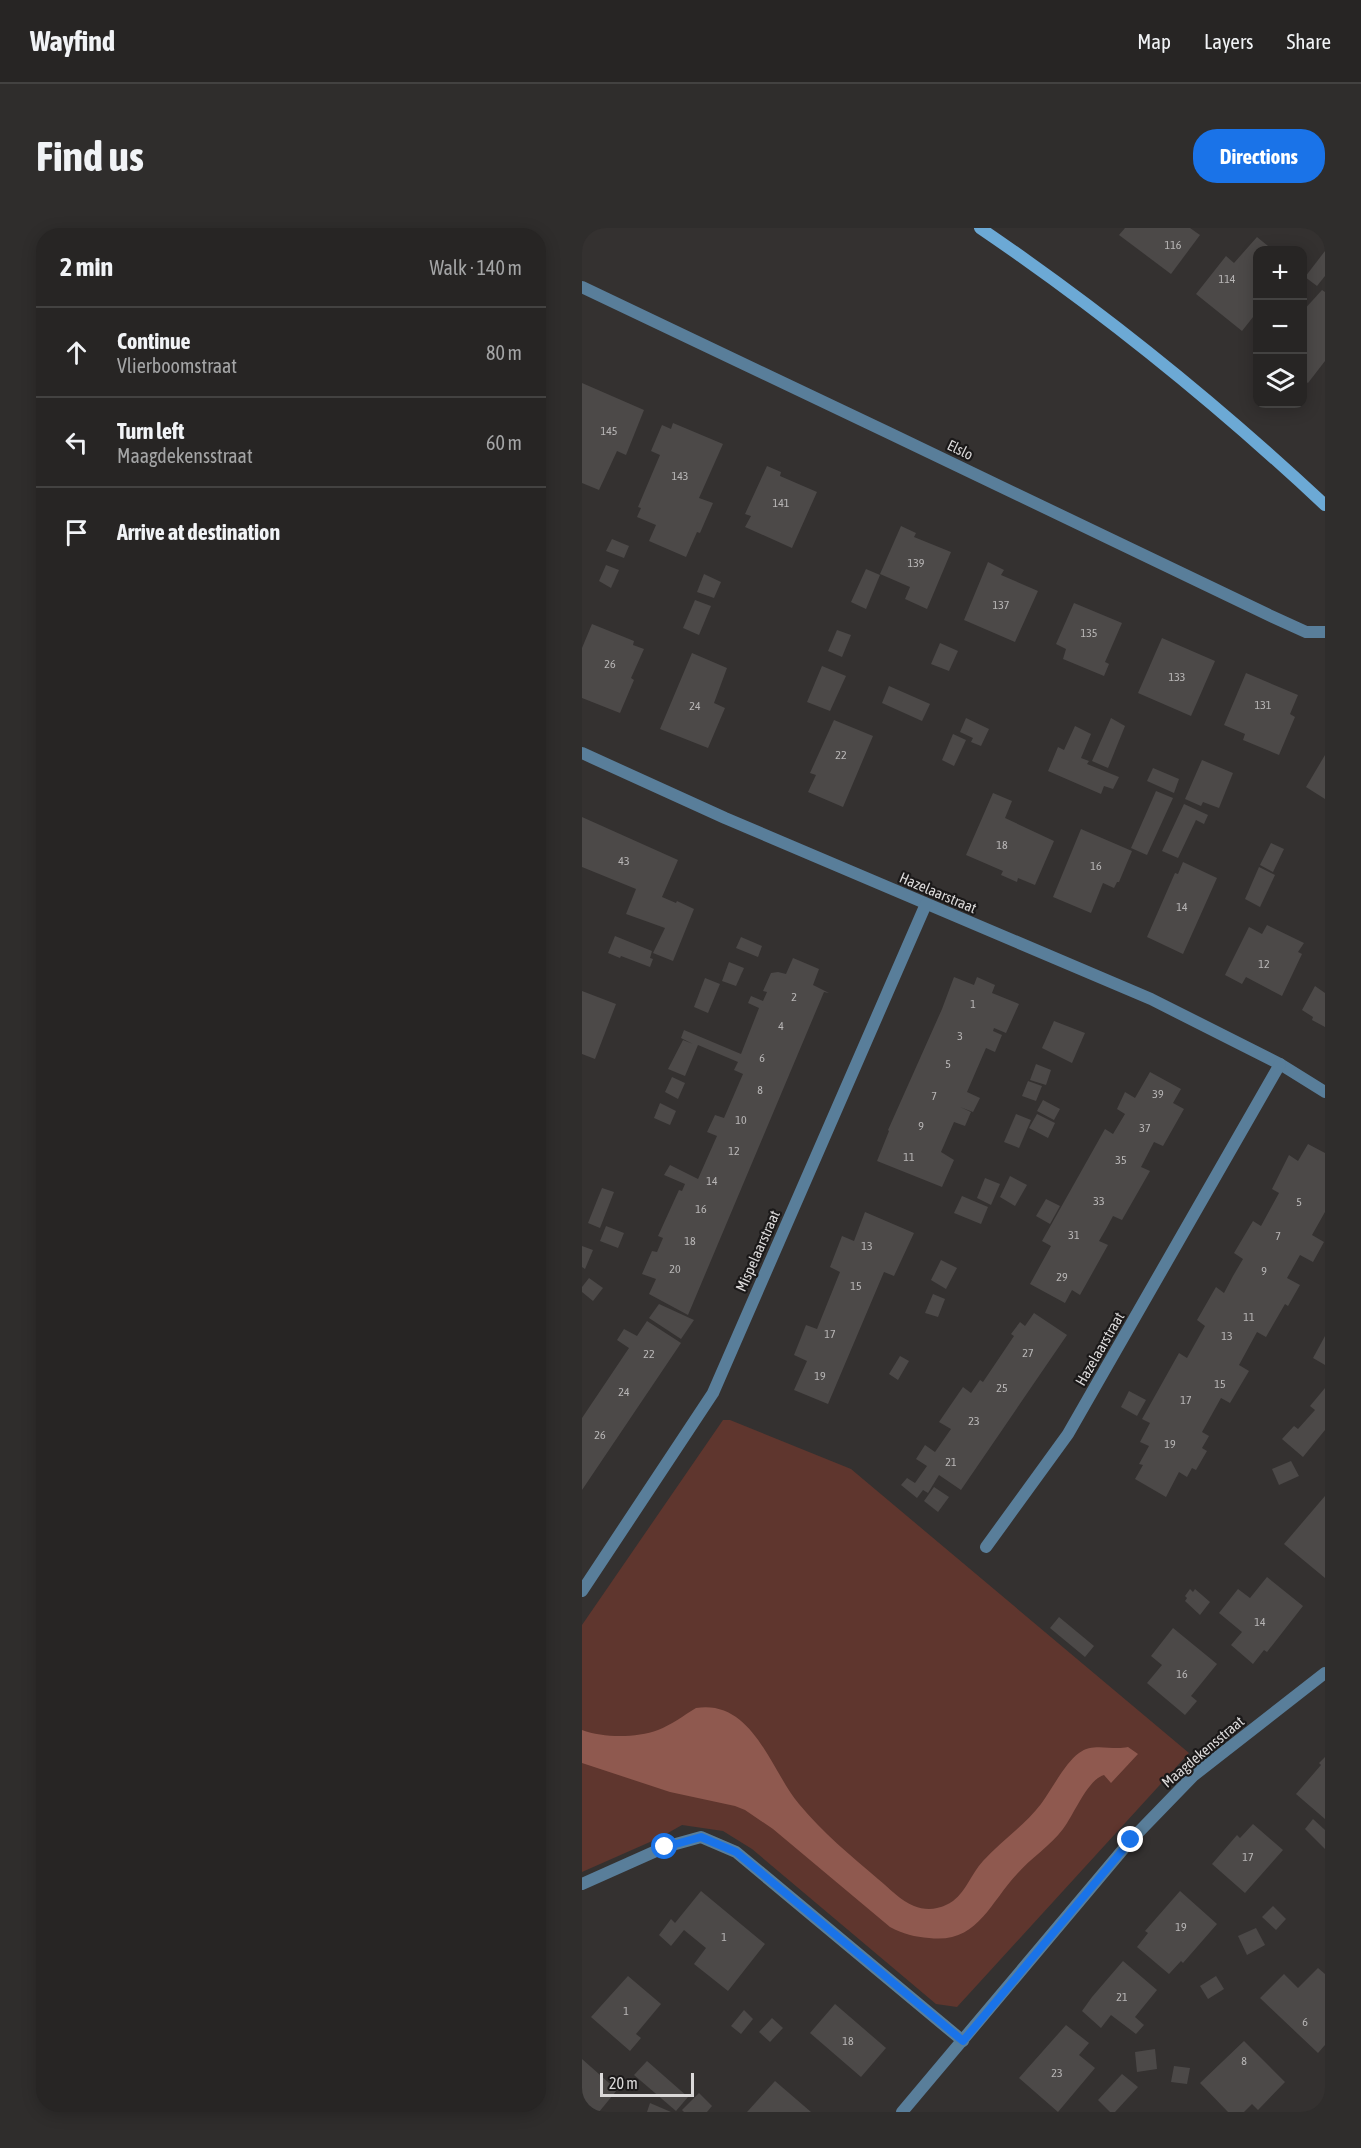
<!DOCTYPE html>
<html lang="en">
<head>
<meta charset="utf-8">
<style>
  :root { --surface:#272524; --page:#2f2d2c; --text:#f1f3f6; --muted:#a4a5a6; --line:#434241; --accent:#1a73e8 }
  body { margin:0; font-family:"Asap Condensed",sans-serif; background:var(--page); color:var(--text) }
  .controls { position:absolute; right:18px; top:18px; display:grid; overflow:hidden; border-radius:12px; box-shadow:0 3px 15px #0003 }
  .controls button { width:54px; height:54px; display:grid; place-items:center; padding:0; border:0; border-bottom:2px solid var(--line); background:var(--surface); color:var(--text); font:30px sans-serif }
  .scale { position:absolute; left:18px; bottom:15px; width:94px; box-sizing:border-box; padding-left:6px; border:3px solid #dbd9d9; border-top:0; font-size:16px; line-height:21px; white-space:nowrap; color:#dbd9d9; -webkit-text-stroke:4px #1b1919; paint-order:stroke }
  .stop { position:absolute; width:18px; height:18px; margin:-14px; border:4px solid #1a73e8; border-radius:50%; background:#fff }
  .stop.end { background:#1a73e8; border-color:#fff; box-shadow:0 2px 6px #0008 }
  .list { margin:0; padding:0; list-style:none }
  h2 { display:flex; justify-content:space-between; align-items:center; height:78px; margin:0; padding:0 24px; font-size:26px }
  h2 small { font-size:20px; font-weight:400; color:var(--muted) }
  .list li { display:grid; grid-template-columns:39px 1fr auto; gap:18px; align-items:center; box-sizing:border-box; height:90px; padding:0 24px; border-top:2px solid var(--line) }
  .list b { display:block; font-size:22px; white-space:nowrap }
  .list p { margin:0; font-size:20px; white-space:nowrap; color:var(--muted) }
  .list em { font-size:20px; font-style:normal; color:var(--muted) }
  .icon { flex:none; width:33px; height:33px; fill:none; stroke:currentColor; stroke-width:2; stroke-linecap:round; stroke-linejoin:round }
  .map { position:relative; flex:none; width:743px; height:1884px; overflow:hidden; border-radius:24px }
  header { display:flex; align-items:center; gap:36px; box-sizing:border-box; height:84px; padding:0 30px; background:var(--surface); border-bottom:2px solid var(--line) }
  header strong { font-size:28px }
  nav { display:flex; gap:33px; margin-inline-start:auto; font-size:21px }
  .intro { display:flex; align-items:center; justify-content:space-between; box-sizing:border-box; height:144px; padding:0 36px }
  h1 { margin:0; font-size:42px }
  .button { padding:15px 27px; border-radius:24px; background:var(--accent); color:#fff; font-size:21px; font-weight:700 }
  main { display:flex; gap:36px; padding:0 36px }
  aside { flex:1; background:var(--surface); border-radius:24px; box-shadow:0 3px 15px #0003 }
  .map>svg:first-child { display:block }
</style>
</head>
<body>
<header>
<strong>Wayfind</strong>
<nav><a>Map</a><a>Layers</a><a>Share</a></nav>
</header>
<div class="intro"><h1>Find us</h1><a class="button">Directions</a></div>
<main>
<aside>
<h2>2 min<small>Walk · 140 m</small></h2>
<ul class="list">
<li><svg class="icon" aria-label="ahead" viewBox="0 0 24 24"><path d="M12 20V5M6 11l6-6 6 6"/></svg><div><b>Continue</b><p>Vlierboomstraat</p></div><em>80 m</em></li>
<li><svg class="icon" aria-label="left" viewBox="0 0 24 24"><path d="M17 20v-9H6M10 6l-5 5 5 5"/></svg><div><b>Turn left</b><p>Maagdekensstraat</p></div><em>60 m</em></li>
<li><svg class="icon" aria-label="arrive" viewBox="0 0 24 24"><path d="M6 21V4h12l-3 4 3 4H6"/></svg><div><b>Arrive at destination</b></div></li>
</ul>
</aside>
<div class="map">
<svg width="743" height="1884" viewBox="0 0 743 1884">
  <rect width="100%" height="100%" fill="#343130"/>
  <polygon fill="#5f362e" points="141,1192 148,1192 269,1241 607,1525 375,1779 354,1776 170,1621 141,1603 100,1597 77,1610 0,1644 0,1397"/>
  <path fill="#8f594f" d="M114 1480C171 1471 189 1543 217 1576 240 1604 269 1628 296 1651 307 1660 319 1673 332 1678 339 1681 348 1682 355 1680 360 1679 367 1676 371 1673 385 1662 389 1646 401 1633 419 1613 442 1598 459 1576 470 1561 483 1535 497 1525 512 1514 530 1523 546 1519L556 1526 529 1555 522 1547C505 1552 492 1587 481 1601 468 1618 449 1630 435 1646 407 1676 395 1716 347 1710 333 1709 321 1706 308 1699L191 1601 163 1582 153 1578 88 1564 0 1535V1502C22 1510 54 1510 76 1502 89 1497 101 1488 114 1480Z"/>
  <g fill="#4c4948">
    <polygon points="543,0 608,0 618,7 589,46 537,7"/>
    <polygon points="675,9 691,22 675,22 675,84 660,103 614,66 644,28 652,35"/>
    <polygon points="743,23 743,48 735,58 723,49"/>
    <polygon points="740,62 743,64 743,133 726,155 720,151 720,84"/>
    <polygon points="0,155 62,182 44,227 35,223 17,262 0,255"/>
    <polygon points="91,195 141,216 117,270 131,275 118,305 115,304 104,329 67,313 74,297 55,289 59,280 56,279 78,227 69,223 80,197 89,201"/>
    <polygon points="185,238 199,244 198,248 235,264 210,320 163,299 169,288 163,286"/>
    <polygon points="319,298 334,305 332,309 369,324 345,381 323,371 328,359 298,346"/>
    <polygon points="30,311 47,318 42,330 24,323"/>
    <polygon points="406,334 422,342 419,347 456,363 433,414 382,392"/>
    <polygon points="24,337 37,342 29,360 17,353"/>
    <polygon points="284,341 298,347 284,381 269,374"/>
    <polygon points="122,346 139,354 132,370 115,364"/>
    <polygon points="113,372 129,378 117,407 101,400"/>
    <polygon points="492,375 540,395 523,434 527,436 522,448 481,431 484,421 474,416"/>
    <polygon points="10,396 52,413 51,417 62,421 49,450 52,452 38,485 0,470 0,420"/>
    <polygon points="255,402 269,407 260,429 246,423"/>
    <polygon points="580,410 633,433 609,488 556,465"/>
    <polygon points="358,415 376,423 367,443 349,436"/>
    <polygon points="110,425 145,440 132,475 143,480 126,520 78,501"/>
    <polygon points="240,438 264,448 248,483 225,474"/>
    <polygon points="664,445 716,467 708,486 713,489 697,527 661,512 663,506 642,497"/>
    <polygon points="307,458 348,476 340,493 300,475"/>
    <polygon points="384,490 407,501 399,518 389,514 391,510 378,504"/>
    <polygon points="529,490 543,498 526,540 510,533"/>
    <polygon points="252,492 291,508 261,579 226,564 234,547 228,545"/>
    <polygon points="493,498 509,506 499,530 507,533 505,536 537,549 531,561 522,558 519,566 466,543 476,519 482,522"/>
    <polygon points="371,506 384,512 372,538 360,532"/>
    <polygon points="743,527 743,571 724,559"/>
    <polygon points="620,532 651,545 637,580 621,574 619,578 603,571"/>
    <polygon points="571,540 597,551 592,565 565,553"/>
    <polygon points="574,563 591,570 565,627 549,620"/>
    <polygon points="411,565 430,573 423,590 472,613 453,657 436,650 435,654 419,647 421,643 384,627"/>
    <polygon points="602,576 626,587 622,596 614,592 596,630 580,623"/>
    <polygon points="0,589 96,632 80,669 94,675 95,673 112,681 91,733 71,725 83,700 44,686 54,661 0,639"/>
    <polygon points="499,601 550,623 537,654 535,654 532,660 521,655 509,685 471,669"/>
    <polygon points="689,615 702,621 691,644 678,637"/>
    <polygon points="601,634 635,650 601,726 565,709 593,645 596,646"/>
    <polygon points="677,639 693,647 678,679 663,671"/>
    <polygon points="685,697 722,715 716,724 720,726 700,768 664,749 660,756 643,747 667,699 680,706"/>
    <polygon points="33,708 70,723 68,730 71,731 68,739 39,728 38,730 26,725"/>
    <polygon points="159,709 180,718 176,729 154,720"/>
    <polygon points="211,730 237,741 231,757 247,765 242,764 106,1087 67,1066 74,1051 60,1046 70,1023 75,1024 81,1010 76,1008 97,962 100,963 103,956 82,947 88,937 116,951 135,908 125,904 133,887 142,890 161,846 152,842 156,834 116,817 103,848 86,841 101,812 111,816 99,810 102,802 159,826 177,780 166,775 169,768 181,773 185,764 181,763 189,745 196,744 204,746"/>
    <polygon points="147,734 162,740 154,758 140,753"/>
    <polygon points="372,749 392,757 395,749 413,757 410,765 437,776 424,805 412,800 411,803 420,807 413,824 404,820 385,864 398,870 391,884 378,879 389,884 383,898 372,894 359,924 372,932 360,959 295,933 307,903 306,902 360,781"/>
    <polygon points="123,750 138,756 126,785 112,779"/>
    <polygon points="733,758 743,765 743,799 730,792 731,789 720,782"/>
    <polygon points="0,763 34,776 13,831 0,826"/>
    <polygon points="472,793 503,805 490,835 460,820"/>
    <polygon points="454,836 469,842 464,857 448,852"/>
    <polygon points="568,844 599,861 591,875 602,881 581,918 572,914 559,939 568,943 540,992 531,988 524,1001 517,1013 526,1017 498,1067 490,1062 483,1075 448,1056 469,1018 460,1013 523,901 531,906 543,886 535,881 543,864 553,870"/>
    <polygon points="90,849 103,855 96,871 83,864"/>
    <polygon points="446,853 460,858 454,873 440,868"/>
    <polygon points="461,872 478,881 472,892 455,883"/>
    <polygon points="78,875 94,883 88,897 72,890"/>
    <polygon points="434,886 449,892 437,920 422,914"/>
    <polygon points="455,886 473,895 466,910 447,900"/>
    <polygon points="726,916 743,925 743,984 730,1007 742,1014 731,1034 718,1027 705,1050 718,1057 706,1078 703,1076 684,1109 675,1104 657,1137 667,1143 648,1175 639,1170 620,1204 627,1208 620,1220 625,1223 614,1242 610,1240 605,1249 597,1244 584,1269 553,1251 561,1237 557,1236 567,1218 558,1214 568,1195 560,1191 597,1125 605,1130 623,1098 615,1092 634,1059 642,1065 651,1048 661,1031 652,1025 671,993 679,998 697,965 690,961 707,927 716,933"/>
    <polygon points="428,948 445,957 433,978 418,969"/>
    <polygon points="403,950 418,956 409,977 395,970"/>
    <polygon points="20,960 32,964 18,1000 6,995"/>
    <polygon points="380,968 406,979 399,996 372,985"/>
    <polygon points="464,971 478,978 468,996 454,988"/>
    <polygon points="283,984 332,1005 312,1048 302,1044 246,1176 212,1162 225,1133 212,1127 224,1097 235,1101 258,1044 248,1039 260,1008 272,1013"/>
    <polygon points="24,998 42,1005 36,1020 18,1013"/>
    <polygon points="0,1018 11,1022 3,1041 0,1039"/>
    <polygon points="359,1032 375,1040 364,1061 349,1052"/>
    <polygon points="7,1050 21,1060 11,1073 0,1064 0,1059"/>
    <polygon points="351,1066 363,1071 356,1089 343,1085"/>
    <polygon points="77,1076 112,1092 99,1111 67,1090"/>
    <polygon points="452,1085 485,1107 379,1262 357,1247 346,1265 341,1262 335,1270 319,1257 325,1250 333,1255 345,1238 334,1231 343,1217 353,1224 369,1201 357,1194 381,1159 389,1165 398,1152 401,1154 432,1108 429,1106 438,1094 443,1098"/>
    <polygon points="65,1093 99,1115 0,1262 0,1190 47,1120 35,1112 42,1101 55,1108"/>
    <polygon points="743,1108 743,1137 731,1130"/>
    <polygon points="318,1128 327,1133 316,1152 307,1146"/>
    <polygon points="743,1160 743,1202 721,1229 700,1211 712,1198 716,1201 733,1182 728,1178"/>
    <polygon points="547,1163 564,1172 555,1188 539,1179"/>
    <polygon points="709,1233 717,1248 697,1257 690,1241"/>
    <polygon points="352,1259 367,1269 356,1284 342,1273"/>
    <polygon points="743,1268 743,1350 702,1316"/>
    <polygon points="685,1349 721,1378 685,1424 682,1422 671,1436 649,1417 660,1404 637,1385 656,1361 668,1370"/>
    <polygon points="608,1361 611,1364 613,1361 628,1374 618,1387 603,1373 605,1370 603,1368"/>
    <polygon points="477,1389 512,1418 503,1429 468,1400"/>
    <polygon points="591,1400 635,1436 609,1468 615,1473 603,1487 565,1455 580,1437 569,1428"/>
    <polygon points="743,1529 743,1591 714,1566 739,1537 737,1535"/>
    <polygon points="731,1591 743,1602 743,1621 723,1601"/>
    <polygon points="671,1596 701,1622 663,1665 630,1636 655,1607 658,1610"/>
    <polygon points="119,1663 183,1716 146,1763 112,1736 124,1720 102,1702 89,1718 77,1707 89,1691 93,1695"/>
    <polygon points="598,1663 635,1696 601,1735 599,1733 587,1746 555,1719 566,1705 563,1703"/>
    <polygon points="691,1678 704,1691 694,1702 680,1689"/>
    <polygon points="674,1700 683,1717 665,1727 656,1708"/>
    <polygon points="541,1733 575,1762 553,1789 562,1797 554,1806 529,1787 519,1800 500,1783 510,1769"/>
    <polygon points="736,1740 743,1746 743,1817 736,1825 678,1770 702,1746 716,1760"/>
    <polygon points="46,1748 79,1776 54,1806 59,1810 48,1823 9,1789"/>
    <polygon points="634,1748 642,1761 626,1771 618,1758"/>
    <polygon points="253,1776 304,1820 279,1849 228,1805"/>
    <polygon points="162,1782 171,1791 159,1806 149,1798"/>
    <polygon points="190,1790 201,1800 188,1814 177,1804"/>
    <polygon points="484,1797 507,1815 497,1827 513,1840 476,1884 437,1850"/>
    <polygon points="662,1813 703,1854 676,1882 670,1876 662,1884 646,1884 618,1855"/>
    <polygon points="573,1821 575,1841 555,1844 553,1824"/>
    <polygon points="0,1831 35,1862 17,1884 0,1884"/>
    <polygon points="65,1833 106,1869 94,1883 52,1847"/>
    <polygon points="592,1838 608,1840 605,1856 589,1854"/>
    <polygon points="540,1846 556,1859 533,1884 528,1884 516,1872"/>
    <polygon points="193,1853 229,1884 165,1884"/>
    <polygon points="117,1865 130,1878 125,1884 102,1884 100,1882"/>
    <polygon points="68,1875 89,1884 65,1884"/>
  </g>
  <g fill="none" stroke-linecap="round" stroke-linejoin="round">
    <g stroke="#597e9a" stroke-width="12">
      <polyline points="0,59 307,205 691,389 724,404 743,404"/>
      <polyline points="0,525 143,590 569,771 698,836 743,864"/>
      <polyline points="404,1319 486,1206 698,836"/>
      <polyline points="0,1363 131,1165 344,676"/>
      <polyline points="0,1656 83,1619 119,1609 154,1624 381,1813"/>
      <polyline points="320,1884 549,1612 611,1548 743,1445"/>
    </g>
    <path stroke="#6ca9d5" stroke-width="12" d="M398 0C520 83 635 176 743 277"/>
  </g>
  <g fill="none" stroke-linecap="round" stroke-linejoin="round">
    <polyline stroke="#1a73e8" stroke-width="8" points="83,1619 119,1609 154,1624 381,1813 549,1612"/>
  </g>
  <g text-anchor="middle" stroke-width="4.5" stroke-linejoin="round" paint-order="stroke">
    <g font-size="12" fill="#b7b5b5">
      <text x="591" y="21">116</text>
      <text x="645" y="55">114</text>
      <text x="27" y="207">145</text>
      <text x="98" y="252">143</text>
      <text x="199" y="279">141</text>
      <text x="334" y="339">139</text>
      <text x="419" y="381">137</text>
      <text x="507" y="409">135</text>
      <text x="28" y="440">26</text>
      <text x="595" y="453">133</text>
      <text x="681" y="481">131</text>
      <text x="113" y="482">24</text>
      <text x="259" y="531">22</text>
      <text x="420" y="621">18</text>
      <text x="42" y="637">43</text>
      <text x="514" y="642">16</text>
      <text x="600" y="683">14</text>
      <text x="682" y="740">12</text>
      <text x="212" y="773">2</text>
      <text x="391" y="780">1</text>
      <text x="199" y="802">4</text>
      <text x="378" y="812">3</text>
      <text x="180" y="834">6</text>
      <text x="366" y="840">5</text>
      <text x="178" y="866">8</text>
      <text x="576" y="870">39</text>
      <text x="352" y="872">7</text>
      <text x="159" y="896">10</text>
      <text x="339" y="902">9</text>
      <text x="563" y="904">37</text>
      <text x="152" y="927">12</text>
      <text x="327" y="933">11</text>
      <text x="539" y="936">35</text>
      <text x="130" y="957">14</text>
      <text x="517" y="977">33</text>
      <text x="717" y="978">5</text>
      <text x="119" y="985">16</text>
      <text x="492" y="1011">31</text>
      <text x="696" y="1012">7</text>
      <text x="108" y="1017">18</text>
      <text x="285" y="1022">13</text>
      <text x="93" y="1045">20</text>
      <text x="682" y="1047">9</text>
      <text x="480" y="1053">29</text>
      <text x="274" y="1062">15</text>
      <text x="667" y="1093">11</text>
      <text x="248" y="1110">17</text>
      <text x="645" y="1112">13</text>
      <text x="446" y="1129">27</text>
      <text x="67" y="1130">22</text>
      <text x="238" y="1152">19</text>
      <text x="638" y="1160">15</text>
      <text x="420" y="1164">25</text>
      <text x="42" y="1168">24</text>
      <text x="604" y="1176">17</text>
      <text x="392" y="1197">23</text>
      <text x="18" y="1211">26</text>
      <text x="588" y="1220">19</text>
      <text x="369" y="1238">21</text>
      <text x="678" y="1398">14</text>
      <text x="600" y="1450">16</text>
      <text x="666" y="1633">17</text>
      <text x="599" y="1703">19</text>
      <text x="142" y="1713">1</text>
      <text x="540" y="1773">21</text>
      <text x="44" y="1787">1</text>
      <text x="723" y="1798">6</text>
      <text x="266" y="1817">18</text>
      <text x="662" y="1837">8</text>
      <text x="475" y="1849">23</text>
    </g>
    <g font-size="15" fill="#dbd9d9" stroke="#1b1919">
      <text transform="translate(378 222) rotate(26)" y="5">Elslo</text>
      <text transform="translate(356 665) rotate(23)" y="5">Hazelaarstraat</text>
      <text transform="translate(176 1023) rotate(-66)" y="5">Mispelaarstraat</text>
      <text transform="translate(518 1121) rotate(-60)" y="5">Hazelaarstraat</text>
      <text transform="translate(621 1524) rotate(-40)" y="5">Maagdekensstraat</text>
    </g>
  </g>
</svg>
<div class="controls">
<button>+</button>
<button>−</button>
<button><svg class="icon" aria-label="layers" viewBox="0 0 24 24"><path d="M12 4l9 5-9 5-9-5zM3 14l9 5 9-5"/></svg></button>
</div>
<div class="scale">20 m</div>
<div class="stop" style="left:83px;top:1619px"></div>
<div class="stop end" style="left:549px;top:1612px"></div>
</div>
</main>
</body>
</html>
